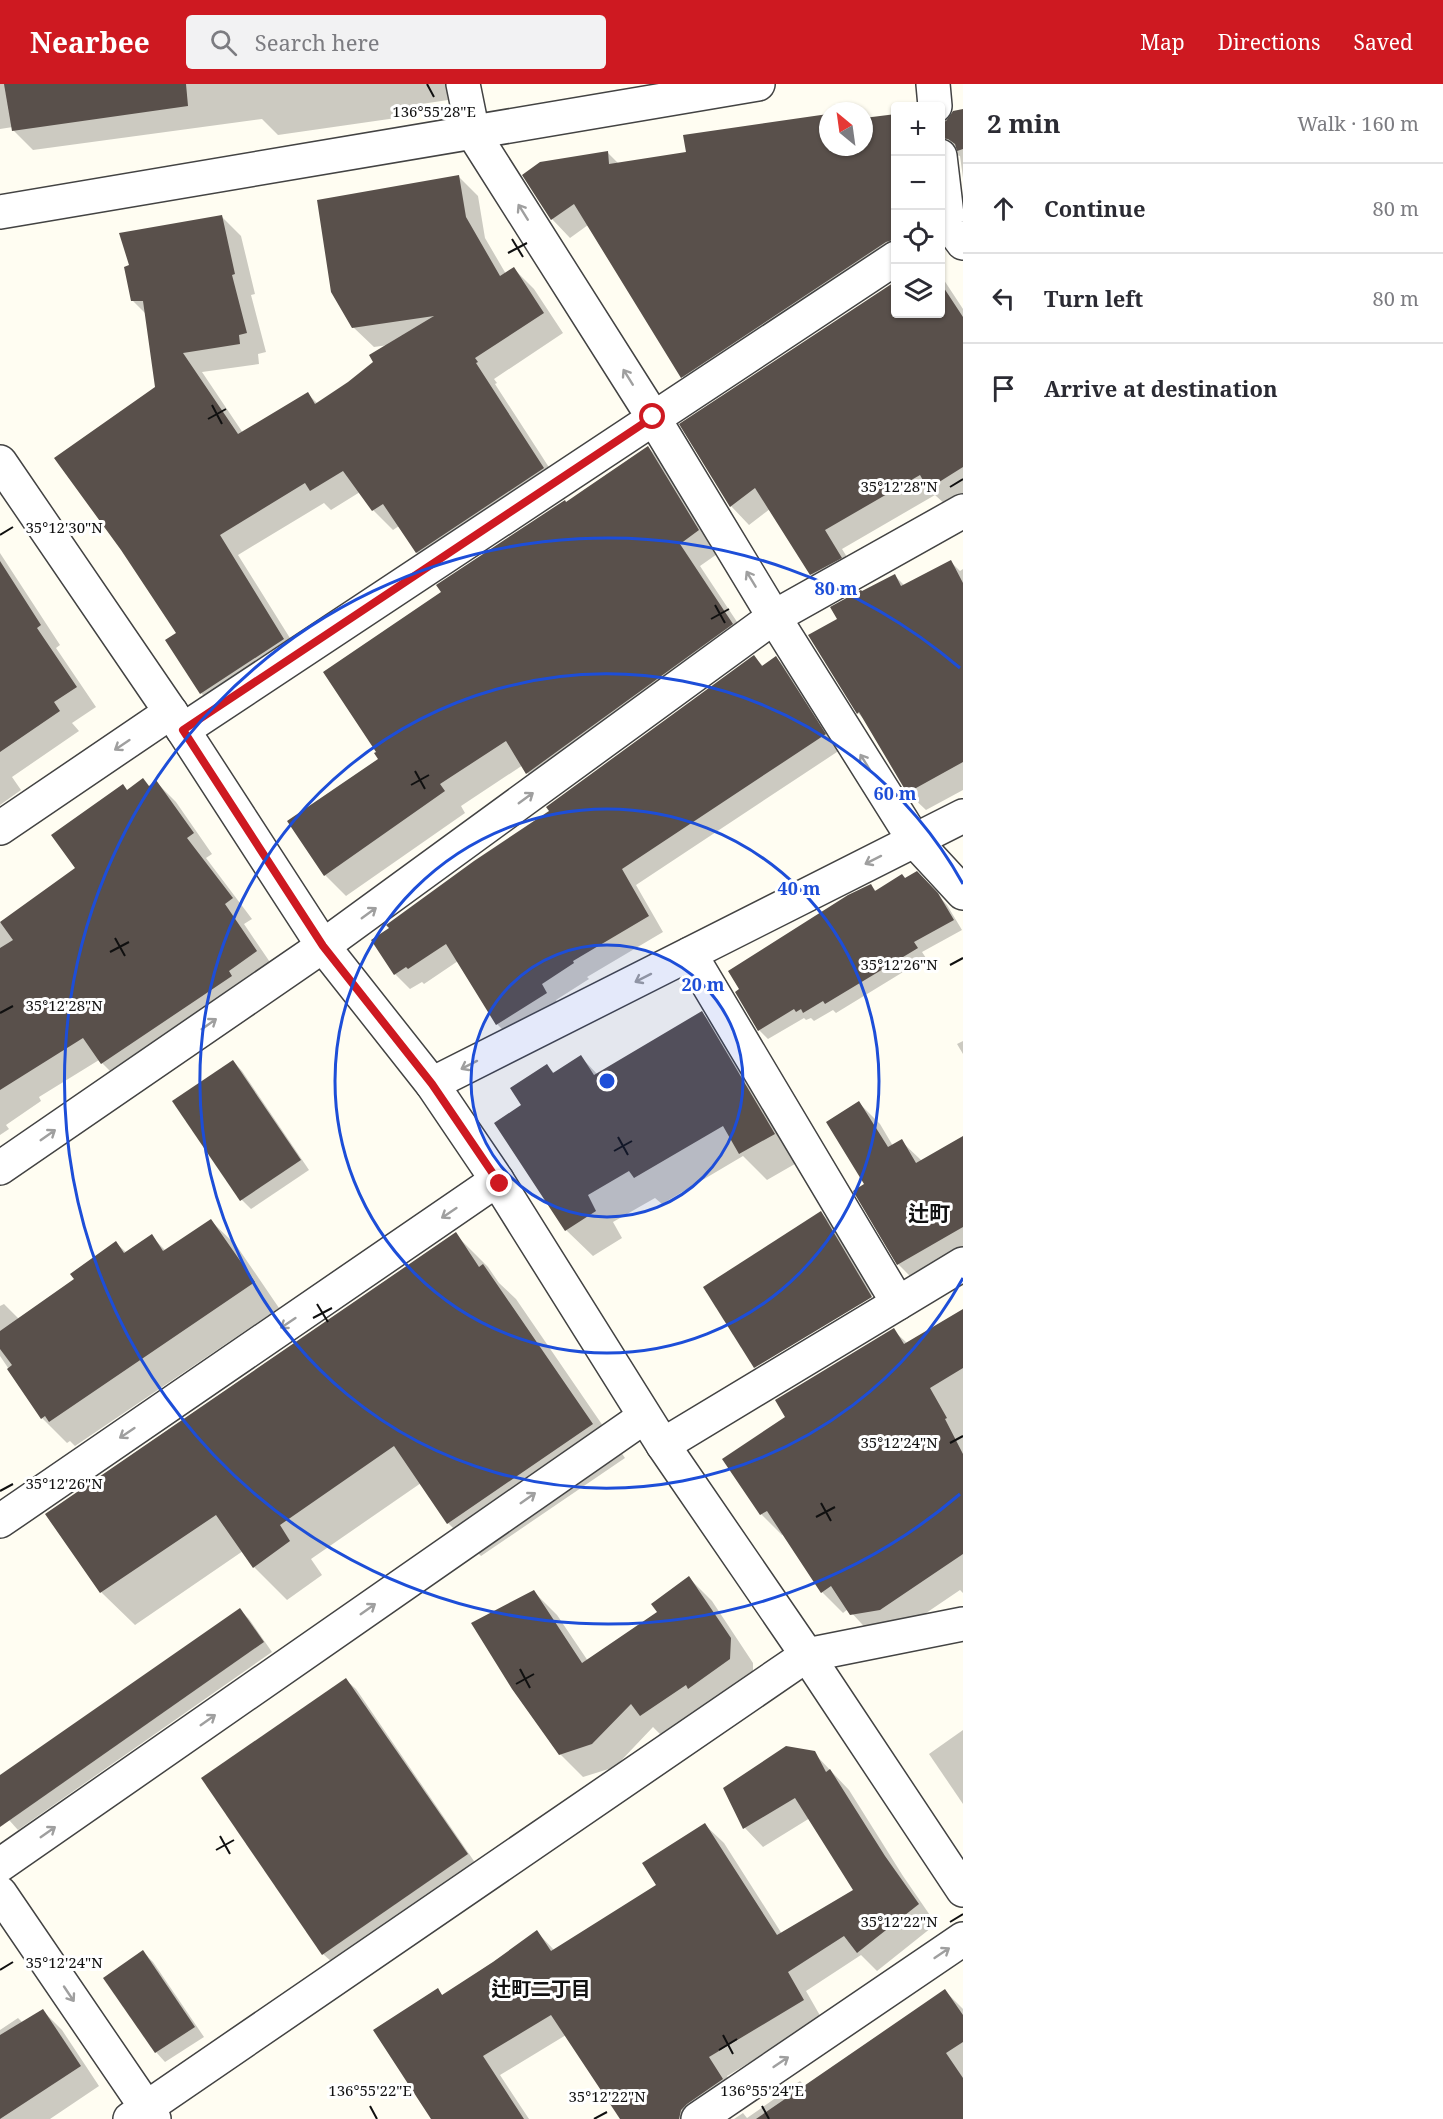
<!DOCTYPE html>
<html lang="en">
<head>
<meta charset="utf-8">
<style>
  :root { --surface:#fff; --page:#f2f2f3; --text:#2b2b33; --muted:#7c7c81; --line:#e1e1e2; --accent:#ce1921 }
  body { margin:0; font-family:"Noto Serif","Noto Sans JP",serif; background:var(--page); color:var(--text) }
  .controls { position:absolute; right:18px; top:18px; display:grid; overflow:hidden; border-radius:6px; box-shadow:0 2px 4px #0004 }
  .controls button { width:54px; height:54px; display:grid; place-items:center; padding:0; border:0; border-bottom:2px solid var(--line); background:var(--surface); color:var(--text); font:30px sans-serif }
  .compass { position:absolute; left:819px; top:18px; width:54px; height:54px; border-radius:50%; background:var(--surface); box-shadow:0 2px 4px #0004; rotate:331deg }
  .stop { position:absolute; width:18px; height:18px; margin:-14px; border:4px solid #ce1921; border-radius:50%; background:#fff }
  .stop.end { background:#ce1921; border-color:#fff; box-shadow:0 2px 6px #0008 }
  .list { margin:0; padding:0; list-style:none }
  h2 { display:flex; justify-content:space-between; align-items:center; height:78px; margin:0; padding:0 24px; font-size:26px }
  h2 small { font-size:20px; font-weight:400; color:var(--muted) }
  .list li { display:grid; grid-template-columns:39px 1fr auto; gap:18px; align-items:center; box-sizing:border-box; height:90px; padding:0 24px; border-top:2px solid var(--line) }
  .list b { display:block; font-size:22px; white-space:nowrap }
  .list em { font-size:20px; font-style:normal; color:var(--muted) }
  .icon { flex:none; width:33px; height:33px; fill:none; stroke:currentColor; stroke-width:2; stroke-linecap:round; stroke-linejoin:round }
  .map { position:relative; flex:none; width:963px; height:2035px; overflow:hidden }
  header { display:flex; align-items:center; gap:36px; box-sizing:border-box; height:84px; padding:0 30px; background:var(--accent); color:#fff }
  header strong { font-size:28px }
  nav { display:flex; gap:33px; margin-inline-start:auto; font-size:21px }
  .search { width:420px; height:54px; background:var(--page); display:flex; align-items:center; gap:15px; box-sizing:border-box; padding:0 21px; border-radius:6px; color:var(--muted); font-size:22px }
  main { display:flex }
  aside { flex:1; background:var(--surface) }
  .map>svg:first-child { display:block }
</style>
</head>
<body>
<header>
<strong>Nearbee</strong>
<div class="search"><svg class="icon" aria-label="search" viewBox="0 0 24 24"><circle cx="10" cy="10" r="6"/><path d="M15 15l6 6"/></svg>Search here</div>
<nav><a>Map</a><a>Directions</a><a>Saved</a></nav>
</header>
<main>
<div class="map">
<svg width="963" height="2035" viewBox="0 0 963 2035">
  <rect width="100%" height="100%" fill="#fffdf2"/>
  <g fill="#0003">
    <polygon points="0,0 446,0 448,16 415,21 417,31 278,51 262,35 33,66 13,46 13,43 0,45"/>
    <polygon points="963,27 963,94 960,72 956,71 940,85 940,41"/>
    <polygon points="828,31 828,63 864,63 864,35 896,31 896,182 701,311 683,293 588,141 570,154 552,135 607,68 619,80 688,69"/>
    <polygon points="458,92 478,112 485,154 506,190 514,185 534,205 563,249 494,295 497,299 495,300 563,405 437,488 417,469 399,442 393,446 373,426 360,408 331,426 324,419 238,471 303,575 221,629 201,609 179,549 157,304 147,231 133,217 221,132 241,152 255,210 251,211 266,268 258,270 259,280 202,288 243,349 308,310 318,320 348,300 374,278 389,261 374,263 353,243"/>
    <polygon points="940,190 963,225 963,423 947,422 935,411 842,465 859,492 830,509 811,490 770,425 749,441 731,422 896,230 940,230"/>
    <polygon points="648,363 669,385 720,468 700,482 753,562 549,711 528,690 523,681 461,722 465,729 346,812 325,791 380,675 443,509 566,419"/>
    <polygon points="0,469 60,561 56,564 96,623 72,639 79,647 12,693 21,706 0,721"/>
    <polygon points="951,478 960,487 963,485 963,706 926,726 908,709 866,637 858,629 810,552 839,535 895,492 905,502"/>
    <polygon points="754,573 764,583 776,574 792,589 840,666 636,801 663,848 587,893 589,895 556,916 561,925 512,955 497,940 458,877 424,900 422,898 410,905 395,890 551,728"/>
    <polygon points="156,698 176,718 212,770 206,774 252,835 244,840 276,887 122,999 99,976 39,1013 41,1017 6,1041 9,1045 0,1051 0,839 77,784 128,707 150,703"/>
    <polygon points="906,795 926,798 947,821 962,846 922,868 926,874 836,929 833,926 814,937 811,934 806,936 804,934 768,955 759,946 870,801 877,808"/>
    <polygon points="702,929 728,956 800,1077 767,1096 743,1072 662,1120 655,1114 613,1138 622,1154 593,1172 566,1146 523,1021 547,982 555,990 581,973 598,991"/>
    <polygon points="963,957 963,970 957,960"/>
    <polygon points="233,977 242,987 309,1086 251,1125 242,1116"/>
    <polygon points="859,1019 880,1040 893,1062 901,1057 922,1077 963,1054 963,1176 919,1201 898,1180 866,1100"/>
    <polygon points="821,1129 833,1141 874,1210 756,1281 756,1284 705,1203"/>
    <polygon points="211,1137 236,1161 279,1224 75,1362 70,1357 67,1359 42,1334 0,1272 0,1222 4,1220 19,1235 76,1196 116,1159 127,1169 151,1152 166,1167"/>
    <polygon points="455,1150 488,1183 499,1199 516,1215 625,1374 481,1472 448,1439 421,1399 311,1475 322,1491 287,1516 254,1483 243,1467 135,1541 102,1509 47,1431"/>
    <polygon points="876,1212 883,1225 768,1295 757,1284"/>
    <polygon points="963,1226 963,1509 960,1506 901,1546 873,1552 848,1525 843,1529 822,1508 784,1450 782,1451 761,1430 724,1375 788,1333 893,1246 907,1259"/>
    <polygon points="689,1494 712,1517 753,1579 753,1598 664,1654 653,1643 615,1683 583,1693 560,1670 534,1508 557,1531 588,1577 660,1528"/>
    <polygon points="240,1526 249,1535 272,1568 18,1746 9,1736 0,1722 0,1693"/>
    <polygon points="346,1596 356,1605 476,1780 333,1879 323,1870"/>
    <polygon points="963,1646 963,1720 929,1670"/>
    <polygon points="814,1669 849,1706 903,1792 936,1840 877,1887 861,1871 806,1907 822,1935 727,1992 740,2014 710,2035 622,2035 566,1951 500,1991 529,2035 432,2035 438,1906 443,1912 537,1848 554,1866 658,1801 705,1741 724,1759 782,1850 855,1807 810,1734 763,1763 745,1744 725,1704"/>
    <polygon points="143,1868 153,1878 204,1953 165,1978 156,1968"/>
    <polygon points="945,1907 963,1925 963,2035 734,2035 743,2029 747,2034 800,1997 806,2003"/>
    <polygon points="43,1927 62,1946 99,2002 50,2035 0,2035 0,1946 18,1934 23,1939"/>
  </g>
  <g fill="#59504b">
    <polygon points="4,0 186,0 188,22 12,47"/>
    <polygon points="963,25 963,65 957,67 955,60 948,55 940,54 940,39 946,37 953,27"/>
    <polygon points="828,30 828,63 864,63 864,34 896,30 896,155 886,158 681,294 574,120 551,136 522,91 540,78 608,67 609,80 686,68 683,51"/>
    <polygon points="459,91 466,133 500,192 514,183 544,229 475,274 478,278 476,279 544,384 416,469 383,420 372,427 343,387 310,407 305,399 220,451 284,555 200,610 165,556 176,549 121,466 54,374 155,303 143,217 131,217 124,183 129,181 119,149 222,131 235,190 232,191 247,249 239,251 240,260 183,269 238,350 308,308 315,320 348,298 373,278 369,271 434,232 352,244 331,208 317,116"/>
    <polygon points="896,197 896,230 940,230 940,198 963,233 963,383 928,405 920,391 825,446 842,474 810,491 755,404 730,423 679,340"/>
    <polygon points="648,362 699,446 680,460 733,540 526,690 506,657 440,700 445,707 324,792 287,737 378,675 374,669 376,668 323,588 441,508 436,501 565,416 566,418 582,407"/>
    <polygon points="951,476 963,499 963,678 907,709 859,628 857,630 808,551 837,535 830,523 861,506 862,507 895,490 901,502"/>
    <polygon points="0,477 41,541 37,544 77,603 54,618 60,627 0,668"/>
    <polygon points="754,571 762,582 776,572 826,650 622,785 649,832 573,877 574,879 542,900 547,909 496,941 446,860 408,885 406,883 394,891 371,856 389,844 386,841 474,777 549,727 546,723"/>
    <polygon points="143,694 149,702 156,696 194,749 187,754 233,814 225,820 257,867 229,887 232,892 101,980 83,954 0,1006 0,864 13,856 0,838 75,784 51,751 123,700 127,706"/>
    <polygon points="917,787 938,809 954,836 914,858 918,864 825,920 823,917 803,929 801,925 796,928 794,925 758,947 735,908 739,905 728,887 848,811 871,800 875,807 902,790 905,794"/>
    <polygon points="702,927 775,1050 739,1070 723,1042 634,1094 629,1087 588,1111 596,1127 565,1147 494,1039 521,1021 510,1004 547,980 553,989 581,971 594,991"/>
    <polygon points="233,976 301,1076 240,1117 172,1017"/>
    <polygon points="859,1017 888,1063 902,1055 916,1079 963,1052 963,1143 897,1181 853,1107 864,1100 826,1038"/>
    <polygon points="821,1127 872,1213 754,1284 703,1203"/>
    <polygon points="211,1135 255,1198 49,1338 45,1332 41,1335 7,1285 12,1281 0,1265 0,1247 74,1195 70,1190 116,1157 124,1169 152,1150 163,1167"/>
    <polygon points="456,1148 479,1183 483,1180 593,1340 447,1440 394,1362 280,1441 290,1457 253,1484 216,1431 100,1509 45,1430"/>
    <polygon points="963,1225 963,1284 930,1304 947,1334 945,1335 963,1370 963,1470 880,1526 850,1531 831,1502 821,1509 767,1427 760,1431 722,1375 785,1333 775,1316 894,1244 904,1260"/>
    <polygon points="689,1492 731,1554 730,1575 688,1605 686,1601 640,1632 631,1620 592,1660 559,1671 512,1605 471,1539 534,1506 582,1579 657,1528 651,1520"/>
    <polygon points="240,1524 264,1558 0,1743 0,1691"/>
    <polygon points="346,1594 468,1770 322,1871 201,1694"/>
    <polygon points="786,1662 815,1667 826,1688 830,1685 885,1772 919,1820 857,1869 844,1852 788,1888 804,1916 709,1973 723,1995 687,2020 681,2026 679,2035 620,2035 551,1931 483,1972 524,2035 431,2035 373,1946 438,1904 442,1911 493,1878 537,1846 551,1867 656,1801 642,1779 705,1739 777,1851 853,1806 795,1714 743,1745 723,1704"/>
    <polygon points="143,1866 195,1943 155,1969 103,1894"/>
    <polygon points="945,1905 963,1931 963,1958 946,1969 963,1994 963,2035 756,2035"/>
    <polygon points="43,1925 81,1982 0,2035 0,1951"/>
  </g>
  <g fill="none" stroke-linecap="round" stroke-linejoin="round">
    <defs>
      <g id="minor">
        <polyline points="463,0 473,49 653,333 774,533 914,756 963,809"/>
        <polyline points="933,0 935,22"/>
        <polyline points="940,72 948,139 963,159"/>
        <polyline points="183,646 896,174"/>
        <polyline points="0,744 171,628"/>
        <polyline points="690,870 898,1219"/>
        <polyline points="432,1000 963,732"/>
        <polyline points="0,1084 323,862 774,533 963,427"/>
        <polyline points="663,1361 963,1180"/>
        <polyline points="0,1437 497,1096"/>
        <polyline points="0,1781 644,1333"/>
        <polyline points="0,1809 154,2035"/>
        <polyline points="698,2035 963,1855"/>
      </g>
      <g id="tertiary">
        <polyline points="0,128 758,0"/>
        <polyline points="0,378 183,646 323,862 432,1000 497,1096 663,1361 807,1571 963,1806"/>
        <polyline points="130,2035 807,1571 963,1540"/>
      </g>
    </defs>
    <use href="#minor" stroke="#434343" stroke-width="36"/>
    <use href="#tertiary" stroke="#434343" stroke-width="36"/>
    <use href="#minor" stroke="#fff" stroke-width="33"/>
    <use href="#tertiary" stroke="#fff" stroke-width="33"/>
  </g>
  <defs><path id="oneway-shaft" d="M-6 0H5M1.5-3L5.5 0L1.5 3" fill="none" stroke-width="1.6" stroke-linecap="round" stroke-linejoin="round" transform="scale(1.5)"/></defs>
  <g stroke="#9f9f9f">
    <use href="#oneway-shaft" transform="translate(523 128) rotate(-122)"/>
    <use href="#oneway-shaft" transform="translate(628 293) rotate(-122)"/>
    <use href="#oneway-shaft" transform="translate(751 495) rotate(-121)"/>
    <use href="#oneway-shaft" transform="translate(122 661) rotate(146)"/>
    <use href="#oneway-shaft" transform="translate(865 678) rotate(-122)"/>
    <use href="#oneway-shaft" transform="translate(526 714) rotate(-36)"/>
    <use href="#oneway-shaft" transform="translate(873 776) rotate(153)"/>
    <use href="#oneway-shaft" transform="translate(369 829) rotate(-36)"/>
    <use href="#oneway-shaft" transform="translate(643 894) rotate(153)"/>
    <use href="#oneway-shaft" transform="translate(209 940) rotate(-35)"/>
    <use href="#oneway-shaft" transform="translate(469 981) rotate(153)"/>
    <use href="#oneway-shaft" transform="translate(48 1051) rotate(-35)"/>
    <use href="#oneway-shaft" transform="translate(449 1129) rotate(146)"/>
    <use href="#oneway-shaft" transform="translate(288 1239) rotate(146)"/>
    <use href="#oneway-shaft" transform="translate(127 1349) rotate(146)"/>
    <use href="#oneway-shaft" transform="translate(528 1414) rotate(-35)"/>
    <use href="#oneway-shaft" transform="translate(368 1525) rotate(-35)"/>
    <use href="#oneway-shaft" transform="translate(208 1636) rotate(-35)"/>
    <use href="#oneway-shaft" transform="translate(48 1748) rotate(-35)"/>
    <use href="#oneway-shaft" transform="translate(942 1869) rotate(-34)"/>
    <use href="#oneway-shaft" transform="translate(69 1910) rotate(56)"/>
    <use href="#oneway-shaft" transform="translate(781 1978) rotate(-34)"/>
  </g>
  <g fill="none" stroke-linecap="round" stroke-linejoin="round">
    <polyline stroke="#ce1921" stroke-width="8" points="500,1100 432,1000 323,862 183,646 653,333"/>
  </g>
  <path fill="none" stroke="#101010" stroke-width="2" d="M427 0 434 13M512 155 523 173M508 169 527 159M212 321 222 340M208 335 226 325M950 403 963 395M0 451 13 443M715 521 725 539M711 535 729 525M415 687 425 705M411 701 429 691M115 854 125 872M110 868 129 858M950 881 963 874M0 929 13 922M618 1053 628 1071M614 1067 632 1057M317 1220 328 1238M313 1234 332 1224M950 1359 963 1352M0 1407 13 1400M821 1419 831 1437M816 1433 835 1423M520 1585 530 1604M516 1600 534 1590M220 1752 230 1770M216 1766 234 1756M950 1838 963 1830M0 1886 13 1878M723 1951 733 1970M719 1966 737 1955M370 2022 377 2035M762 2022 769 2035M594 2035 607 2028"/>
  <circle cx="607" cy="997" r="136" fill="#1d4ed8" fill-opacity=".12"/>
  <g fill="none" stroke="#1d4ed8" stroke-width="3">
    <circle cx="607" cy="997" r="136"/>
    <circle cx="607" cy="997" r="272"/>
    <path d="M963 1194A407 407 0 1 1 963 800"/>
    <path d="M960 1410A543 543 0 1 1 960 584"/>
  </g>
  <g text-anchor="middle" stroke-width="6" stroke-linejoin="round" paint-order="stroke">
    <g font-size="20" font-weight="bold" fill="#101010" stroke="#fff">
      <text x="541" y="1912">辻町二丁目</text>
    </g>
    <g font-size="21" font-weight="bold" fill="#101010" stroke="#fff">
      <text x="929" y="1137">辻町</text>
    </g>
  </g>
  <g font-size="15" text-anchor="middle" fill="#101010" stroke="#fff" stroke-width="6" stroke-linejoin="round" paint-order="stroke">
    <text x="434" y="33">136°55'28"E</text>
    <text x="899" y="408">35°12'28"N</text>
    <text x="64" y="449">35°12'30"N</text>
    <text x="899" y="886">35°12'26"N</text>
    <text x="64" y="927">35°12'28"N</text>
    <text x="899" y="1364">35°12'24"N</text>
    <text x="64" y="1405">35°12'26"N</text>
    <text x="899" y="1843">35°12'22"N</text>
    <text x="64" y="1884">35°12'24"N</text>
    <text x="370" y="2012">136°55'22"E</text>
    <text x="762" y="2012">136°55'24"E</text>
    <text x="607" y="2018">35°12'22"N</text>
  </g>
  <circle cx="607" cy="997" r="9" fill="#1d4ed8" stroke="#fff" stroke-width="3"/>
  <g font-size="18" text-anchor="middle" font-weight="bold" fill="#1d4ed8" stroke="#fff" stroke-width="6" stroke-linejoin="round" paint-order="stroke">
    <text x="836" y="511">80 m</text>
    <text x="895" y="716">60 m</text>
    <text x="799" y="811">40 m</text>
    <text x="703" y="907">20 m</text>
  </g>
</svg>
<div class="controls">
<button>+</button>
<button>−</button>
<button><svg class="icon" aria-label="locate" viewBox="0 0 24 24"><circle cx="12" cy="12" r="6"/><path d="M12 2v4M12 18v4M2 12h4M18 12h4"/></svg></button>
<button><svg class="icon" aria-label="layers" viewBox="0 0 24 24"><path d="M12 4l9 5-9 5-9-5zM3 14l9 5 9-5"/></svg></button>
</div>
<svg class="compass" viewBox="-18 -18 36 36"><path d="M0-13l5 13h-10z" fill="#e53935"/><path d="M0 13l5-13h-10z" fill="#7c7c81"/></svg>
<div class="stop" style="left:653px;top:333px"></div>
<div class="stop end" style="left:500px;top:1100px"></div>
</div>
<aside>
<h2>2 min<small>Walk · 160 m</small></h2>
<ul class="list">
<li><svg class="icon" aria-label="ahead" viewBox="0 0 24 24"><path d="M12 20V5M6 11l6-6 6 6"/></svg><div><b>Continue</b></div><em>80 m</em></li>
<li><svg class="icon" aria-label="left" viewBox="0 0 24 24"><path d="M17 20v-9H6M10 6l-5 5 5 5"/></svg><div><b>Turn left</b></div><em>80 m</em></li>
<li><svg class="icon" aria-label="arrive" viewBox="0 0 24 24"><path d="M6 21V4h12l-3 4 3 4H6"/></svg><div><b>Arrive at destination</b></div></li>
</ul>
</aside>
</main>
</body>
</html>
